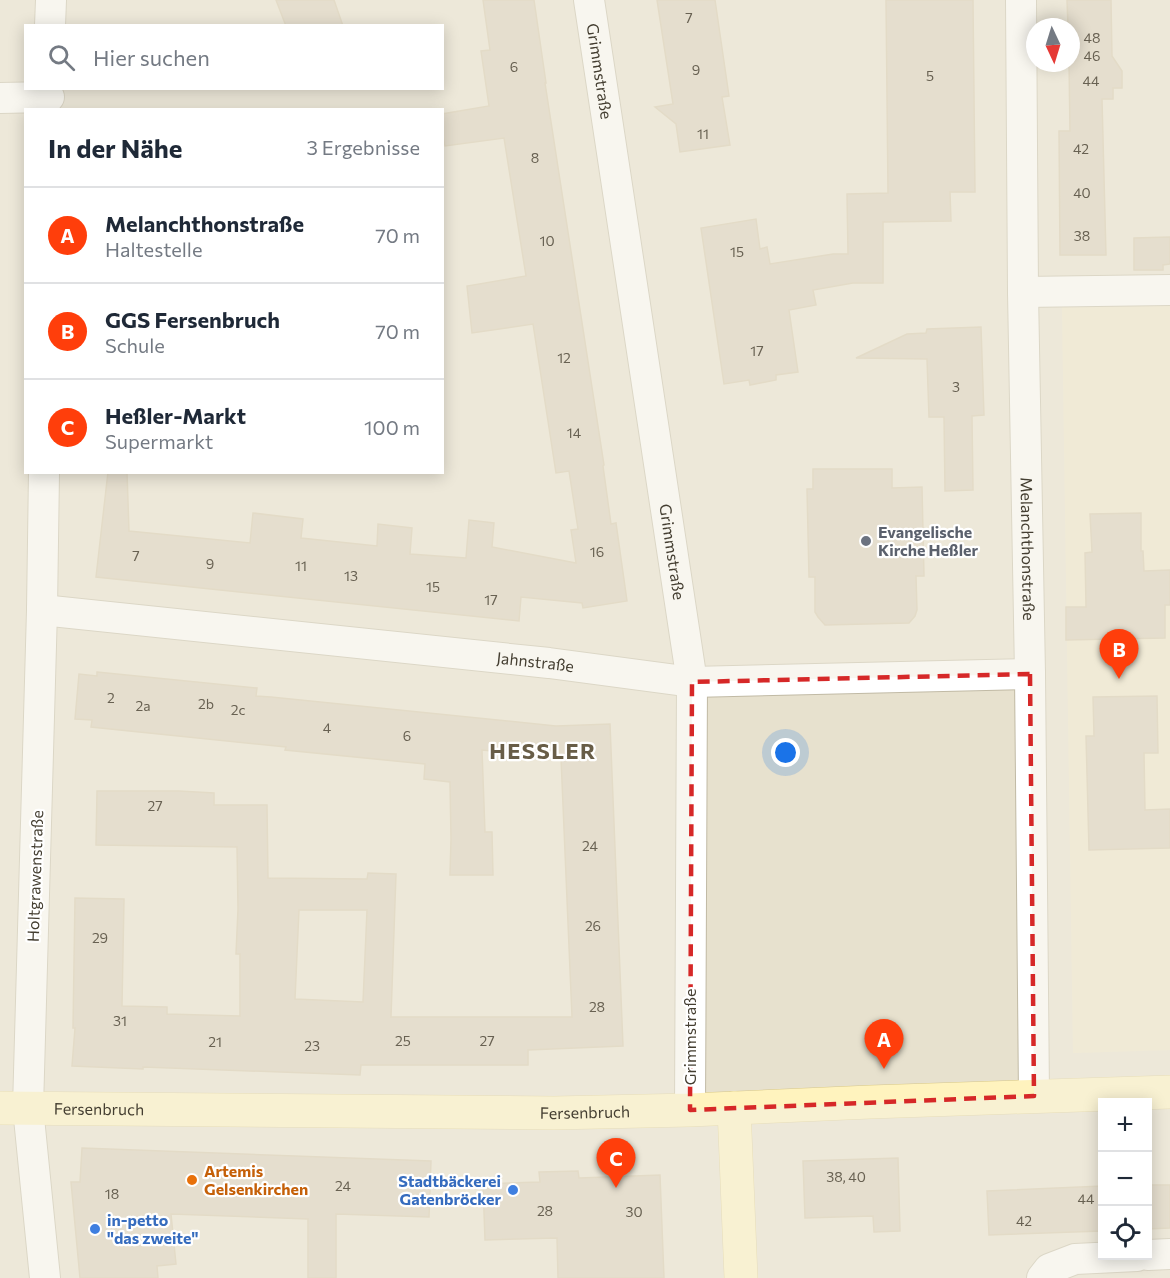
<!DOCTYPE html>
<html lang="de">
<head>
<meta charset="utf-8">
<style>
  :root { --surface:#fff; --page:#f2f2f3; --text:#1f2937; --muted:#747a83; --line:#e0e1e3; --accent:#ff3e0b }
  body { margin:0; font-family:Commissioner,sans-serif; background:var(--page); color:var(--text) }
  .controls { position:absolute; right:18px; bottom:18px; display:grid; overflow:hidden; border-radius:0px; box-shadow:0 3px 15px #0003 }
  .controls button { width:54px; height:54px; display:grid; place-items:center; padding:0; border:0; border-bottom:2px solid var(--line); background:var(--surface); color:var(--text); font:30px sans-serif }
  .compass { position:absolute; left:1026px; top:18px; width:54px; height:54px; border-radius:50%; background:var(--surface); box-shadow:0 3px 15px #0003; rotate:176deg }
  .you { position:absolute; left:786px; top:753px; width:21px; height:21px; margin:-15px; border:4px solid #fff; border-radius:50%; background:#1a73e8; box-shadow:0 0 0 9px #1a73e833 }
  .badge { display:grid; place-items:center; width:39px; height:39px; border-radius:50%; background:var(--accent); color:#fff; font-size:20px; font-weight:700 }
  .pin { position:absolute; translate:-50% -50px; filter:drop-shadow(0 2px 3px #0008) }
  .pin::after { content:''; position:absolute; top:32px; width:21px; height:18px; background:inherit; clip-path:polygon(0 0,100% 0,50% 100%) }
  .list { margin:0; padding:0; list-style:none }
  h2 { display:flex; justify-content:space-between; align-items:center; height:78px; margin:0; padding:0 24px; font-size:26px }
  h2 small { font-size:20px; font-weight:400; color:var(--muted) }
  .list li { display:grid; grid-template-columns:39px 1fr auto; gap:18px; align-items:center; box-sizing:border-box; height:96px; padding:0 24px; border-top:2px solid var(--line) }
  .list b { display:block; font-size:22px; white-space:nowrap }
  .list p { margin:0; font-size:20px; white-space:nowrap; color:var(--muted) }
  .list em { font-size:20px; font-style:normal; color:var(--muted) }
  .icon { flex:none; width:33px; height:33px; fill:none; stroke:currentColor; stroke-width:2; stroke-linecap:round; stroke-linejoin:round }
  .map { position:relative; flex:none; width:1170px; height:1278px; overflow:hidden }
  .search { position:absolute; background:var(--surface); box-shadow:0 3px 15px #0003; left:24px; top:24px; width:420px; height:66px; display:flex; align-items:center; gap:15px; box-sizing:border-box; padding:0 21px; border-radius:0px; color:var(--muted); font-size:22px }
  .panel { position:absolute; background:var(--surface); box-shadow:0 3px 15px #0003; left:24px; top:108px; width:420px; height:366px; border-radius:0px }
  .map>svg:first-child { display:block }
</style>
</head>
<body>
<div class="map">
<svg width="1170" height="1278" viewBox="0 0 1170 1278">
  <rect width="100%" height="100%" fill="#f3eee1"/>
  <path fill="#e7e1ce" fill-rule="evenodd" d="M0 0H1170V1278H0ZM26 26H442V88H26ZM1035 27H1071V63H1035ZM26 110H442V472H26ZM1102 1102H1148V1256H1102Z"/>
  <polygon fill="#eee5c8" points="1170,305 1170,1050 1073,1053 1062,307"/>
  <g fill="#d5cbb5" stroke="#d1c3a7" stroke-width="1.5" fill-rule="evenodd">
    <polygon points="276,0 334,0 343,26 286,26"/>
    <polygon points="483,0 534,0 546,83 545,83 604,465 603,466 611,524 616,523 627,601 583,608 582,603 521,597 519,621 96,577 108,472 127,472 129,531 250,543 253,513 303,519 301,538 377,546 378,524 412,528 410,554 466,558 469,520 494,523 492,547 576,563 571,530 578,529 569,471 556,473 533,324 472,333 467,286 526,276 504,138 445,146 442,132 442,114 489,106 481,51 490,50"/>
    <polygon points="657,0 715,0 729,96 722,97 730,145 680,152 676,124 655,107 673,104"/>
    <polygon points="886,0 973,0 975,192 950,192 951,221 883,222 883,283 853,283 813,290 816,305 789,310 798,372 776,375 776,380 750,385 749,380 724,384 701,228 756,219 760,249 767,247 770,264 833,254 848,254 847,194 888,193"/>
    <polygon points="1067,0 1111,0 1112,56 1122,71 1122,88 1113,88 1113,99 1102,99 1106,255 1060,255 1059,131 1070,131 1069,63 1071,63 1071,27 1068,27"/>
    <polygon points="1170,237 1170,264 1163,265 1163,270 1134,270 1134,238"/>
    <polygon points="981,327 984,415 972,416 973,490 945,491 944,417 929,417 927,359 856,358 907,334 926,333 927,329"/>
    <polygon points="813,469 892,469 892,488 922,487 924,576 916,576 917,610 915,616 909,623 825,625 818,617 815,612 815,577 809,577 807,489 813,489"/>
    <polygon points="1141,513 1141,551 1143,551 1144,571 1170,570 1170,605 1165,605 1165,638 1066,640 1066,607 1086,607 1085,553 1092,552 1090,514"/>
    <path d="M97 672 257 688 256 696 271 697 556 726 610 724 623 1046 528 1050V1065H361L360 1075 143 1067V1069L72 1066 75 1028H73L75 898 124 899 122 1006 167 1007V1014L240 1016V954H236L238 909 237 847 96 845 97 791H179L214 793V805H267L268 878 367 879 368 873 396 874 391 1017H572L561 758 482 750 485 832H492L493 875H450L451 839 450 782 424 779 425 764 285 750 286 747 91 727 92 720 75 719 79 674 97 676ZM299 910H367L363 1002 295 999Z"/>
    <polygon points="1157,696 1158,753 1144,753 1145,810 1170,809 1170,848 1089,850 1086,736 1094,736 1093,697"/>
    <polygon points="82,1148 431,1161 429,1217 336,1214 336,1278 308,1278 308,1219 171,1214 176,1264 157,1266 158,1278 80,1278 71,1182 80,1182"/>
    <polygon points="898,1158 900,1231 874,1232 873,1216 805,1218 803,1161"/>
    <polygon points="578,1171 579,1178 660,1175 664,1278 558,1278 557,1238 485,1240 483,1184 540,1182 539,1172"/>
    <polygon points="1148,1185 1170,1185 1170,1228 1148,1229"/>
    <polygon points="1102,1186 1102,1231 989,1235 987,1191"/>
  </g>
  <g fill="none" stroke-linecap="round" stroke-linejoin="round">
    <defs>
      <g id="street">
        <path id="s1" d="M589 0 692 682 690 1110"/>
        <path id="s2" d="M1021 0 1023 292 1030 674 1034 1096"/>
        <polyline points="50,26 51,0"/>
        <polyline points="0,98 49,97"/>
        <polyline points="1023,292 1170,290"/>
        <polyline points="44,472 42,610 28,1108 45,1278"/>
        <path id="s3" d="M42 610 549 663 692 682 1030 674"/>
        <polyline points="1148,1255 1170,1254"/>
        <polyline points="1042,1278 1049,1269 1075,1259 1137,1256"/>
      </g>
      <g id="secondary">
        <path id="s4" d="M0 1108 554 1113 690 1110 870 1102 1170 1092"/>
        <polyline points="734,1108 741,1278"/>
      </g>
    </defs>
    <use href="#street" stroke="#c1baa5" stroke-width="32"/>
    <use href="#secondary" stroke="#d8c88a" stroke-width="34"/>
    <use href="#street" stroke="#fff" stroke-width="30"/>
    <use href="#secondary" stroke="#fff3be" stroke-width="33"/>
  </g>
  <path d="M0 0H1170V1278H0ZM1030 674 1034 1096 690 1110 692 682Z" fill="#f3eee1" fill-opacity=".55" fill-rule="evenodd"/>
  <path fill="none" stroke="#d62828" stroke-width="4.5" stroke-dasharray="12 8" stroke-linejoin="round" d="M1030 674 1034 1096 690 1110 692 682Z"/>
  <circle fill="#6b7280" stroke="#fff" stroke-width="2" cx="866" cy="541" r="6"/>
  <circle fill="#e8710a" stroke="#fff" stroke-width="2" cx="192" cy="1180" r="6"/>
  <g fill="#3f7fe0" stroke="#fff" stroke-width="2">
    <circle cx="513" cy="1190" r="6"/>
    <circle cx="95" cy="1229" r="6"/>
  </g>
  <g text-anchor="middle" stroke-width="4.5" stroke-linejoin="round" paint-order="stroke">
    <g font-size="14" fill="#686152">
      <text x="689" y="23">7</text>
      <text x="1092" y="43">48</text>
      <text x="1092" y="61">46</text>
      <text x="514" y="72">6</text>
      <text x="696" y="75">9</text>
      <text x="930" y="81">5</text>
      <text x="1091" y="86">44</text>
      <text x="703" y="139">11</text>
      <text x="1081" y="154">42</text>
      <text x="535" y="163">8</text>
      <text x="1082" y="198">40</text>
      <text x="1082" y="241">38</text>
      <text x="547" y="246">10</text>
      <text x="737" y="257">15</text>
      <text x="757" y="356">17</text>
      <text x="564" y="363">12</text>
      <text x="956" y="392">3</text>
      <text x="574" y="438">14</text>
      <text x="597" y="557">16</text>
      <text x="136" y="561">7</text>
      <text x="210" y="569">9</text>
      <text x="301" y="571">11</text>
      <text x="351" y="581">13</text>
      <text x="433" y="592">15</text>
      <text x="491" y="605">17</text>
      <text x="111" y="703">2</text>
      <text x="206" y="709">2b</text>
      <text x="143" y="711">2a</text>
      <text x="238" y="715">2c</text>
      <text x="327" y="733">4</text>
      <text x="407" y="741">6</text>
      <text x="155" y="811">27</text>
      <text x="590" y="851">24</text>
      <text x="593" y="931">26</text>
      <text x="100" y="943">29</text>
      <text x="597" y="1012">28</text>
      <text x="120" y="1026">31</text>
      <text x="403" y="1046">25</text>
      <text x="487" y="1046">27</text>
      <text x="215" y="1047">21</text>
      <text x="312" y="1051">23</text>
      <text x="846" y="1182">38, 40</text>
      <text x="343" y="1191">24</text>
      <text x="112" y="1199">18</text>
      <text x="1086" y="1204">44</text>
      <text x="545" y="1216">28</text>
      <text x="634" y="1217">30</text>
      <text x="1024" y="1226">42</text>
    </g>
    <g font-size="16" fill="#443e31" stroke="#fff">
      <text dy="6" stroke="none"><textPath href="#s1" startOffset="72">Grimmstraße</textPath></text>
      <text dy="6" stroke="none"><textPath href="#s2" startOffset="549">Melanchthonstraße</textPath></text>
      <text dy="6" stroke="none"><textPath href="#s1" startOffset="558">Grimmstraße</textPath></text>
      <text dy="6" stroke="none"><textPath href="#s3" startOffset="496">Jahnstraße</textPath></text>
      <text transform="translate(35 876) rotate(-88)" y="6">Holtgrawenstraße</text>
      <text transform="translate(690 1037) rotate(-90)" y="6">Grimmstraße</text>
      <text dy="6" stroke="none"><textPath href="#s4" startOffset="99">Fersenbruch</textPath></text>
      <text dy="6" stroke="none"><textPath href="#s4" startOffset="585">Fersenbruch</textPath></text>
    </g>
    <g font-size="16" font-weight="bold" fill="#5b616d" stroke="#fff" text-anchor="start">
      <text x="878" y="538">Evangelische<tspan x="878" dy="18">Kirche Heßler</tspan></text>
    </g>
    <g font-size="16" font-weight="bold" fill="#c56008" stroke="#fff" text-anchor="start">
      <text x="204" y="1177">Artemis<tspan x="204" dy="18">Gelsenkirchen</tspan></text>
    </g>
    <g font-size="16" font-weight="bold" fill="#366cbe" stroke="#fff" text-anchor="end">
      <text x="501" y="1187">Stadtbäckerei<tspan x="501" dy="18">Gatenbröcker</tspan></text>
      <text x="107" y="1226" text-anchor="start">in-petto<tspan x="107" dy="18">"das zweite"</tspan></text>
    </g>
    <g font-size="22" font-weight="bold" letter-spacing="1.5" fill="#685d47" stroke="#fff">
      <text x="543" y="759">HESSLER</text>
    </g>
  </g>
</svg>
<div class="controls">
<button>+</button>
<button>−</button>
<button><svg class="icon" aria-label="locate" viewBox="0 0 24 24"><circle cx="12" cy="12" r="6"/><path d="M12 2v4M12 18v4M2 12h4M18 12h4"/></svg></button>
</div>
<svg class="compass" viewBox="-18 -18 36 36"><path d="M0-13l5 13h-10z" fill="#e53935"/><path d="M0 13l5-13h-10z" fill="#747a83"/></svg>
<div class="you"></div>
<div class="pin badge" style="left:884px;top:1069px">A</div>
<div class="pin badge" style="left:1119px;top:679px">B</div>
<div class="pin badge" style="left:616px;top:1188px">C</div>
<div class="search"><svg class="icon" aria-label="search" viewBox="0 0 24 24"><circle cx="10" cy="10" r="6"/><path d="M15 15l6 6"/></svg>Hier suchen</div>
<section class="panel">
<h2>In der Nähe<small>3 Ergebnisse</small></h2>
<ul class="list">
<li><span class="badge">A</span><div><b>Melanchthonstraße</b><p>Haltestelle</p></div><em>70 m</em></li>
<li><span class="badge">B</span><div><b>GGS Fersenbruch</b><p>Schule</p></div><em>70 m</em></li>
<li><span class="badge">C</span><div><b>Heßler-Markt</b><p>Supermarkt</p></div><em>100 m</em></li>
</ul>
</section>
</div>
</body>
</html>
